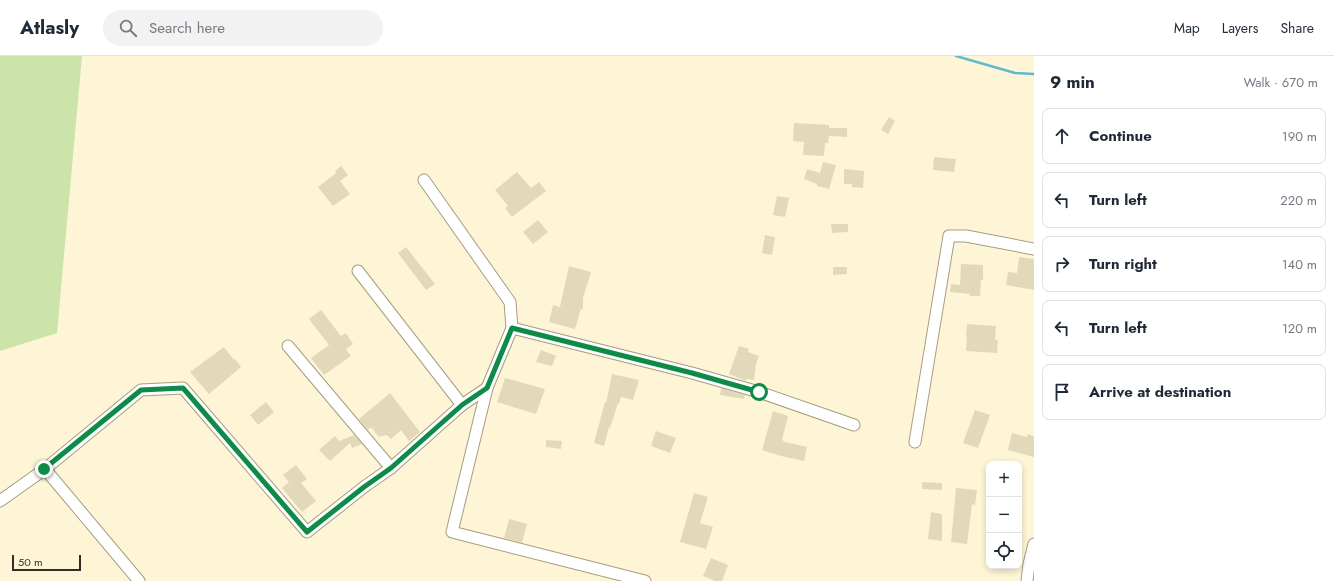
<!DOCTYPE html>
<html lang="en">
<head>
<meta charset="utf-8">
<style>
  :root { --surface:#fff; --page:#f2f2f3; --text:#1f2937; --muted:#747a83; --line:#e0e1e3 }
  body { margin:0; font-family:Jost,sans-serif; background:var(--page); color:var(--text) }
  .controls { position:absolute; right:12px; bottom:12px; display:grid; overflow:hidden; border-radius:8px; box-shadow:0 2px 6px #0003 }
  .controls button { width:36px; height:36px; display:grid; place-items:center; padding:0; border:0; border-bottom:1px solid var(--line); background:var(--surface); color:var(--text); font:20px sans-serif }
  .scale { position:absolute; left:12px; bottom:10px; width:69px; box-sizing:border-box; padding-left:4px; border:2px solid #322e23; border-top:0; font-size:11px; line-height:14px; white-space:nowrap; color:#322e23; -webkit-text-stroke:3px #fef5d6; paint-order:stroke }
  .stop { position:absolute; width:12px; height:12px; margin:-9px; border:3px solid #0d8b47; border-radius:50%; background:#fff }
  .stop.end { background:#0d8b47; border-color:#fff; box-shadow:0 1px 4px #0008 }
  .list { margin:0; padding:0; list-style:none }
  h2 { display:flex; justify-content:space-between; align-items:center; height:52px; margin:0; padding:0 16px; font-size:17px }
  h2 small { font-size:13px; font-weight:400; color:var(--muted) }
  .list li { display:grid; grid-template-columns:26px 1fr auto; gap:12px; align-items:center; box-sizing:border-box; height:56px; margin:0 8px 8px; padding:0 8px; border:1px solid var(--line); border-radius:8px }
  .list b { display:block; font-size:15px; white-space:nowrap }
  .list em { font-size:13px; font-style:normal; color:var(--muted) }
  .icon { flex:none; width:22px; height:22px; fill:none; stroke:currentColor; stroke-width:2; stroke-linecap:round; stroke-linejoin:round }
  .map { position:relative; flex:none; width:1034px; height:525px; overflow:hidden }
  header { display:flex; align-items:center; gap:24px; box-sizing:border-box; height:56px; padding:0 20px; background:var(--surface); border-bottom:1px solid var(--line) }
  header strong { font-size:19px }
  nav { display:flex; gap:22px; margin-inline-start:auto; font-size:14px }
  .search { width:280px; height:36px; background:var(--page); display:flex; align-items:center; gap:10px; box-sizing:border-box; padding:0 14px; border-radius:22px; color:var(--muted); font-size:15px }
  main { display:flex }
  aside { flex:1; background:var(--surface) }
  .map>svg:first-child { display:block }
</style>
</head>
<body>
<header>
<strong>Atlasly</strong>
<div class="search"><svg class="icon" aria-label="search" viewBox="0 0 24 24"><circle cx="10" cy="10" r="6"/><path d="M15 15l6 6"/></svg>Search here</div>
<nav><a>Map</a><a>Layers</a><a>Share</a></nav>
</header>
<main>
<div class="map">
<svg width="1034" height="525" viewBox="0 0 1034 525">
  <rect width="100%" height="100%" fill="#fef5d6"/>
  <polygon fill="#cce3aa" points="0,0 82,0 57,277 0,295"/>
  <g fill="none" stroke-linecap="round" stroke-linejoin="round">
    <polyline stroke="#63b8cd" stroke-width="2.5" points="956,0 1015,17 1034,18"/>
  </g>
  <g fill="#e2d9bb">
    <polygon points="889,61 895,65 888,78 881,74"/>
    <polygon points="794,67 829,69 829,72 847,72 847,81 829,80 828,87 825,87 824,100 803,99 804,86 793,85"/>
    <polygon points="934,101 956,103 954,116 933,114"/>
    <polygon points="823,106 836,109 829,133 817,130 817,128 804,123 807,113 820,117"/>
    <polygon points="341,110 348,119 340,125 350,138 333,150 318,131 336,117 335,115"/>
    <polygon points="844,113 864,115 863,132 852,131 852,128 844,128"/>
    <polygon points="517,116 531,132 539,126 546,135 512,161 505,152 508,150 495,134"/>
    <polygon points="777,140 789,142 785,161 773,159"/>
    <polygon points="538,164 548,176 533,188 523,176"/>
    <polygon points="831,168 848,168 848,176 832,177"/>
    <polygon points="765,179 775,181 772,199 762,197"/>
    <polygon points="406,191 435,228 426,234 398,197"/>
    <polygon points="1019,201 1034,203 1034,234 1006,229 1008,216 1017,217"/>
    <polygon points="961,208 983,209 983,224 981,224 980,240 970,240 970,238 950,236 951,228 960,229"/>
    <polygon points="569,210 591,216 583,242 583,253 581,253 575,273 549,266 553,249 560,251"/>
    <polygon points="833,211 847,211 847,218 833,219"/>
    <polygon points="321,254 341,280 346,277 353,288 346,293 351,300 324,319 311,302 329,289 309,263"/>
    <polygon points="967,268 996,270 995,284 998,284 997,297 966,295 967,281 966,281"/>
    <polygon points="739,290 749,293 748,296 759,300 756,308 754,324 746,323 746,325 729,318"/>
    <polygon points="224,291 234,304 235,303 241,311 209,338 190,316"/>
    <polygon points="541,294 556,300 552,310 536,306"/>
    <polygon points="612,318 639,324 633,344 621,341 619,348 618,347 610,372 609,371 604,390 594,387 605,346 606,347"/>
    <polygon points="505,322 545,333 536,358 497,346"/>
    <polygon points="721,332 745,339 744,343 720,339"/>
    <polygon points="390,337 420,376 409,385 401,374 391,383 387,379 379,381 371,371 368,374 359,363"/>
    <polygon points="266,346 274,356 258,369 250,359"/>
    <polygon points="975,354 990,359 978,392 963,387"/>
    <polygon points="773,355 788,360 782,384 785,386 807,391 804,405 781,400 762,394"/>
    <polygon points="656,375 676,382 670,397 651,390"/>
    <polygon points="1012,377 1027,381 1028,378 1034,380 1034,401 1008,394"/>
    <polygon points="354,379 362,388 352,392 350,387 330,405 319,394 335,380 339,385"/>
    <polygon points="546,384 562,385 561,393 546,391"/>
    <polygon points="296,409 307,423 301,427 316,445 302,456 282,432 289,426 283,419"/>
    <polygon points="922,426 942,427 942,434 922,433"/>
    <polygon points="956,432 977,434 975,449 972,448 967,488 951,486"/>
    <polygon points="694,437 708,441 700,467 713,471 706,493 680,486"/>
    <polygon points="931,456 942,458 942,485 928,483"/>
    <polygon points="509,463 527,468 522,487 504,482"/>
    <polygon points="711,502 728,509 722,525 715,525 703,520"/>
  </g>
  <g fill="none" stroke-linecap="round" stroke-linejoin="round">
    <defs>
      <g id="minor">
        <polyline points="424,124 510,246 512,272"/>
        <polyline points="358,215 462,349"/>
        <polyline points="288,290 391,412"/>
        <polyline points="487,332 452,476 645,525"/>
        <polyline points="915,386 949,180 966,180 1034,193"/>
        <polyline points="45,413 141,334 183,332 307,476 364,431 391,412 462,349 487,332 512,272 692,317 759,336 854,369"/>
        <polyline points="0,445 45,413 139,525"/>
        <polyline points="1027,525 1029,508 1034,488"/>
      </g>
    </defs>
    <use href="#minor" stroke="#a59d80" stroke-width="13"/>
    <use href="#minor" stroke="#fff" stroke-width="11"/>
  </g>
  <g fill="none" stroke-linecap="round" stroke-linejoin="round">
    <polyline stroke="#0d8b47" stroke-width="5" points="44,413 141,334 183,332 307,476 364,431 391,412 462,349 487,332 512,272 692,317 759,336"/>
  </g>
</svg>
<div class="controls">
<button>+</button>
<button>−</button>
<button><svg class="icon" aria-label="locate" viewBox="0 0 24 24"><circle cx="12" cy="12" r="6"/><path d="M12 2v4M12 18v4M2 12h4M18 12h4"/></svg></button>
</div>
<div class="scale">50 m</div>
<div class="stop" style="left:759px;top:336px"></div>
<div class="stop end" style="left:44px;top:413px"></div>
</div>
<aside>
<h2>9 min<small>Walk · 670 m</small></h2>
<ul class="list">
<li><svg class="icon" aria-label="ahead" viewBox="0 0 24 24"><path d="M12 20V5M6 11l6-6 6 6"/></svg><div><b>Continue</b></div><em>190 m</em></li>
<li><svg class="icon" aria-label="left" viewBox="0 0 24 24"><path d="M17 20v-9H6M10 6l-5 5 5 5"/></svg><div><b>Turn left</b></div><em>220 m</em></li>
<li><svg class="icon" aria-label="right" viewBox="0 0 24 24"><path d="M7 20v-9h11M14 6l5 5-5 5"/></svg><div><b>Turn right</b></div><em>140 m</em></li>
<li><svg class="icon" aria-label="left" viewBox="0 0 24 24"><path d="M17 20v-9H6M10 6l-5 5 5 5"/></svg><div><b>Turn left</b></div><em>120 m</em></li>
<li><svg class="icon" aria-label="arrive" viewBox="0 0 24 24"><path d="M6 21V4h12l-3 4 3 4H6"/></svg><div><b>Arrive at destination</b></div></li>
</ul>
</aside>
</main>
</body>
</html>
